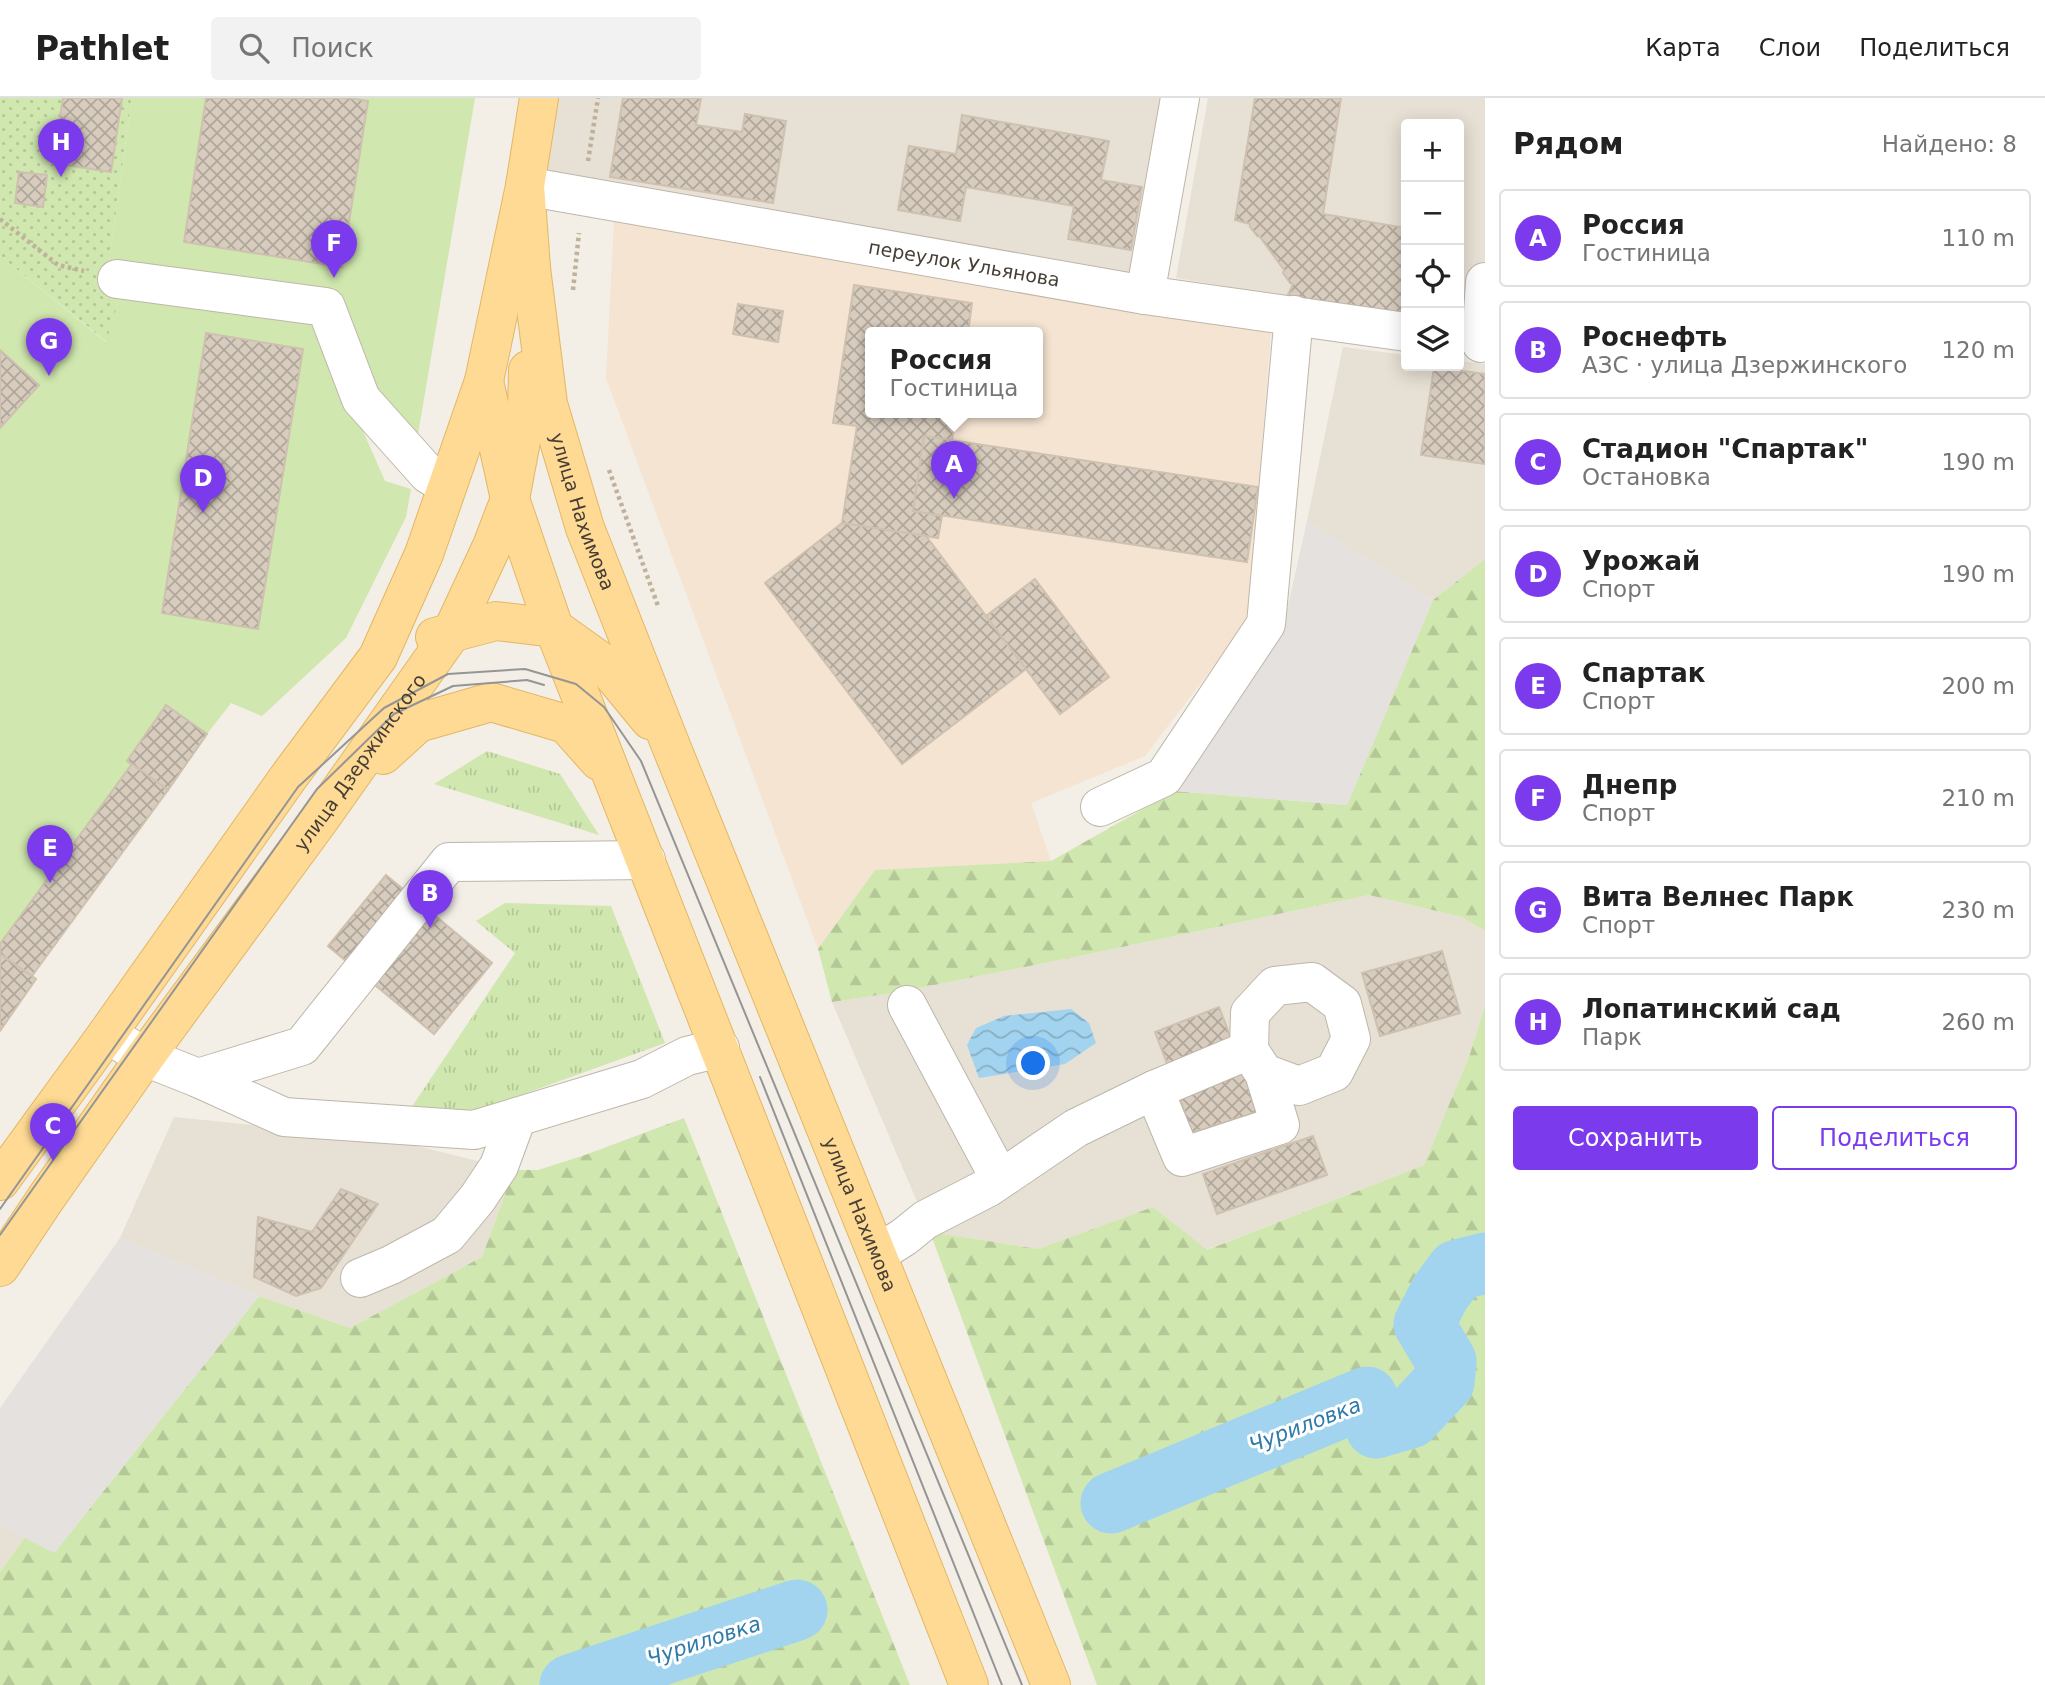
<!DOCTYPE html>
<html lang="ru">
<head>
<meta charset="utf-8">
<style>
  :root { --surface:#fff; --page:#f2f2f2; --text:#222; --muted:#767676; --line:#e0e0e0; --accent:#7c3aed }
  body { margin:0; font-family:"DejaVu Sans",sans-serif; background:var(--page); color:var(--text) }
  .controls { position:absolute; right:21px; top:21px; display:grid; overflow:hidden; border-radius:7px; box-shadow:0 4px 18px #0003 }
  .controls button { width:63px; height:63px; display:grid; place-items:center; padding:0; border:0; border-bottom:2px solid var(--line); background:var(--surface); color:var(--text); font:35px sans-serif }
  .you { position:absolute; left:1034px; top:966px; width:24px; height:24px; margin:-18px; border:5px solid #fff; border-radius:50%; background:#1a73e8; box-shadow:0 0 0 10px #1a73e833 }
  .badge { display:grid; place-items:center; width:46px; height:46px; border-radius:50%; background:var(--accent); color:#fff; font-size:23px; font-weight:700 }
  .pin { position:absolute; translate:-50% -58px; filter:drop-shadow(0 2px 4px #0008) }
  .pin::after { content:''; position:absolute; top:37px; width:24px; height:21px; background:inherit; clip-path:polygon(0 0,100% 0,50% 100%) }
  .popup { position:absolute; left:865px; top:229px; width:178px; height:91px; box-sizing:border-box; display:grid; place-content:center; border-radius:7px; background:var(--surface); filter:drop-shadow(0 2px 5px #0005); font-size:23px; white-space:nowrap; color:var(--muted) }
  .popup b { font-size:26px; color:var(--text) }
  .popup::after { content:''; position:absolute; left:50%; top:100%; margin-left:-14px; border:14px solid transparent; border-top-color:var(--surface) }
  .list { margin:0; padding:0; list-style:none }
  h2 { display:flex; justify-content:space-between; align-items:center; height:91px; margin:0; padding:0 28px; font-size:30px }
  h2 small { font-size:23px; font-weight:400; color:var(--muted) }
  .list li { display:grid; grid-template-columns:46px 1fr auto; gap:21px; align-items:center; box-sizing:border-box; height:98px; margin:0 14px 14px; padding:0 14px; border:2px solid var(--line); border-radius:7px }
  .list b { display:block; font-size:26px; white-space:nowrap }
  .list p { margin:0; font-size:23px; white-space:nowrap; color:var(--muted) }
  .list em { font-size:23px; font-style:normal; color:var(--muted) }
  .actions { display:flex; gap:14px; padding:21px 28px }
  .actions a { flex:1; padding:16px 0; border:2px solid var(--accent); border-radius:7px; text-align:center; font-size:24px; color:var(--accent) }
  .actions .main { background:var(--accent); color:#fff }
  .icon { flex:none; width:38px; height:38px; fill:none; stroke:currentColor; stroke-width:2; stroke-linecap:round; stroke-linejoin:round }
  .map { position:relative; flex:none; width:1485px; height:1587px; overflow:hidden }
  header { display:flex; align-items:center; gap:42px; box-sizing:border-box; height:98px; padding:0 35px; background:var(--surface); border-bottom:2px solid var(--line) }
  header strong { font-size:33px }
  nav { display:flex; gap:38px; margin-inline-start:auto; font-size:24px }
  .search { width:490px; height:63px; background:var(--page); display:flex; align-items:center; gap:18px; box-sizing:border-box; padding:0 24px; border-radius:7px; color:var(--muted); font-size:26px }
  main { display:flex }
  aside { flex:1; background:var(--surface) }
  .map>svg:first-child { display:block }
</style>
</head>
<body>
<header>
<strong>Pathlet</strong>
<div class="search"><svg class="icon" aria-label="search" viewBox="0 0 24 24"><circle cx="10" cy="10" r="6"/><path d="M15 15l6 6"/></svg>Поиск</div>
<nav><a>Карта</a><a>Слои</a><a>Поделиться</a></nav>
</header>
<main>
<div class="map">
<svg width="1485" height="1587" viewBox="0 0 1485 1587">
  <defs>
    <pattern id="grass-tufts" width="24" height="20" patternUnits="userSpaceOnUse" patternTransform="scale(1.75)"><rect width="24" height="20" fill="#d0e7af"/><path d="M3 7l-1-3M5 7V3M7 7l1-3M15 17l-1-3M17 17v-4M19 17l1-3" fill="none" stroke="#b4c797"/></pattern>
    <pattern id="forest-firs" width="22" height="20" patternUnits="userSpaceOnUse" patternTransform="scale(1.75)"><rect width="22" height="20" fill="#d0e7af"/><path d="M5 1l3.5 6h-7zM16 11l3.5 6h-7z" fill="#b4c797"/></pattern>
    <pattern id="park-dots" width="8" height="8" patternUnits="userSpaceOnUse" patternTransform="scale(1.75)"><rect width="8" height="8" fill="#d0e7af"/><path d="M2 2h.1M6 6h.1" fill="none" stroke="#b4c797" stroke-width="1.8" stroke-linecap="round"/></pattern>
    <pattern id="water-waves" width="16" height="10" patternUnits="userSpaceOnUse" patternTransform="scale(1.75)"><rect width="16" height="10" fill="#a2d4f0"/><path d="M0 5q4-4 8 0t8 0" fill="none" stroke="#86adc3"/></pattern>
    <pattern id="building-cross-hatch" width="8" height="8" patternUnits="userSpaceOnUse" patternTransform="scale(1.75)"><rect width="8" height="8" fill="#d7ccbe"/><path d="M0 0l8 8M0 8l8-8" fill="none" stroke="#b0a79b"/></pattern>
  </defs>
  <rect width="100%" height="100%" fill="#f3eee6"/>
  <g fill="#e7e0d4">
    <polygon points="551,0 1176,0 1147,185 538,78"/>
    <polygon points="1208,0 1485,0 1485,231 1459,226 1459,26 1406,26 1406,218 1176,180"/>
    <polygon points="1343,249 1406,257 1406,268 1459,268 1459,263 1485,266 1485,461 1433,502 1307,423"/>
    <polygon points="1369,797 1462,819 1485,833 1485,907 1470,956 1424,1067 1206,1152 1153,1109 1038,1151 930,1134 832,904 899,894 1070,860"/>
    <polygon points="174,1019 385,1040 514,1072 482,1159 350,1230 259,1198 120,1140"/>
    <polygon points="0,1427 25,1439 0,1474"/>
  </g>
  <path fill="#f5e4d1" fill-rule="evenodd" d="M614 124 1271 234 1248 523 1145 658 1031 705 1051 763 875 772 818 851 606 280ZM870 235H1038V315H870Z"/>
  <g fill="url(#grass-tufts)">
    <polygon points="487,653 560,676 599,737 434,686"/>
    <polygon points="505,805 611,808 665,945 477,1013 411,1010 515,855 476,823"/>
  </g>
  <g fill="url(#forest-firs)">
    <polygon points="1485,461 1485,833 1462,819 1369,797 1070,860 899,894 832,904 818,851 875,772 1051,763 1175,693 1347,707 1433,502"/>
    <polygon points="1485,907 1485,1587 1097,1587 930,1134 1038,1151 1153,1109 1207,1152 1424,1067 1470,956"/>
    <polygon points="684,1020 910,1587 0,1587 0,1474 25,1439 55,1454 259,1198 350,1230 482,1159 514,1072 538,1072 585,1057"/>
  </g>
  <polygon fill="url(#park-dots)" points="0,0 132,0 109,164 122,192 107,244 0,158"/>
  <g fill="#d0e7af">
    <polygon points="132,0 475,0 417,342 367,277 338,197 109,164"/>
    <polygon points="0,158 106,244 122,192 319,224 349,301 385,383 411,391 406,419 346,540 262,618 231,605 207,636 168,692 32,878 0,933"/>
  </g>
  <g fill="#e4e1de">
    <polygon points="1307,423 1433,502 1347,707 1175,693 1283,530"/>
    <polygon points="120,1140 259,1198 54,1455 0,1427 0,1310"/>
  </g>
  <polygon fill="url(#water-waves)" points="1071,911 1089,925 1096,945 1065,966 979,980 967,947 976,930 1004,918"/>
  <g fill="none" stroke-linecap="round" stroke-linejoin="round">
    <g stroke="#a2d4f0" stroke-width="61">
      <polyline points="1111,1405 1367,1299 1376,1330 1410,1320 1444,1284 1446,1263 1424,1226 1440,1195 1457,1172 1485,1165"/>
      <polyline points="570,1587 797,1512"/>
    </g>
  </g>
  <g fill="url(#building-cross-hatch)" stroke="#cfc1af" stroke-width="2">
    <polygon points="63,0 122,0 111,74 53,65"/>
    <polygon points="206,0 349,0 368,3 342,169 184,144"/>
    <polygon points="623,0 701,0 696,27 742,34 745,16 786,23 773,105 610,79"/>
    <polygon points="1255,0 1341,0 1323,116 1406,130 1406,218 1287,199 1293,186 1290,185 1283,175 1284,172 1260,139 1257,138 1250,129 1250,126 1235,122"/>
    <polygon points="962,17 1109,43 1101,82 1142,89 1131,152 1068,141 1074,108 966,89 960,123 898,112 909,48 956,56"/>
    <polygon points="19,74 47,77 43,109 15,105"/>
    <polygon points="854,187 972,205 968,235 870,235 870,315 956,315 952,343 924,338 913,413 942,418 938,440 842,425 857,328 833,325"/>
    <polygon points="738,206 783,213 778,244 733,236"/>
    <polygon points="206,235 303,251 258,531 162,515"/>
    <polygon points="0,252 39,287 0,330"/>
    <polygon points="1434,269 1485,276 1485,366 1421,357"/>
    <polygon points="924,338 1258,389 1247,464 913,413"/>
    <polygon points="842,425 926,438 1026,571 902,666 765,485"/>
    <polygon points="1035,481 1109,579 1060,616 986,518"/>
    <polygon points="166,607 207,636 168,692 127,663"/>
    <polygon points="132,666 168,692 32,878 0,856 0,846"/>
    <polygon points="386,777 492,865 434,936 328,848"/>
    <polygon points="1442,853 1460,915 1380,938 1362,875"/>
    <polygon points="0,856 36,881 0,933"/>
    <polygon points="1219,909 1232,943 1168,968 1155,934"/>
    <polygon points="1244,973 1257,1014 1191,1035 1178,993"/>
    <polygon points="1313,1038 1327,1077 1217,1116 1203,1076"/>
    <polygon points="341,1091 378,1106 321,1190 296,1198 254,1179 258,1119 312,1134"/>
  </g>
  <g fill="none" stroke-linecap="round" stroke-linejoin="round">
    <defs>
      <g id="minor">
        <path id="s1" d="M525 88 1145 197 1406 234"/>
        <polyline points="117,181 326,209 361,301 428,376 447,388"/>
        <polyline points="1145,197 1180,0"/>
        <polyline points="1481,245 1485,184"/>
        <polyline points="1100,709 1164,679 1266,526 1294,217"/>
        <polyline points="907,907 1000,1081"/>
        <polyline points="107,936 145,959 198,980 302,948 449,764 646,762"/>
        <polyline points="198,980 284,1019 474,1032 642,981 687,958 720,950"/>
        <polyline points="1154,992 1182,1059 1280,1027 1264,975 1249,952 1250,915 1275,888 1312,884 1342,906 1351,941 1334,974 1299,988 1264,975"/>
        <polyline points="877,1156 904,1139 925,1122 989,1089 1076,1030 1154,992 1249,952"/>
        <polyline points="360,1180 391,1167 447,1137 477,1101 499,1068 517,1019"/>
      </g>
      <g id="major">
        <polyline points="525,88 531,170 530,194"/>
        <path id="s2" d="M531 170 548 306 585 430 671 648 1051 1587"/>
        <polyline points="484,283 510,401 554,530 969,1587"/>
        <polyline points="435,539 496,523 554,530 603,565 650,622"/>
        <polyline points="383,657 418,625 491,604 566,626 599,663"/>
        <polyline points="0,1083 107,936 290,677 378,559 424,456 484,283 525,88 539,0"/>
        <path id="s3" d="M0 1169 46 1100 145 959 320 721 452 534 492 448 510 401 527 311 528 272"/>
      </g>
    </defs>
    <use href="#minor" stroke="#beb6a9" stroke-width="40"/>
    <use href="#major" stroke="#e3b764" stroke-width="40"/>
    <g stroke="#c0b19a" stroke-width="4.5" stroke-dasharray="3.5 3.5" stroke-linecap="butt">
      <polyline points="588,63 598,0"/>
      <polyline points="0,121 58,167 84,173"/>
      <polyline points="573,192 579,135"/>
      <polyline points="609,372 658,508"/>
    </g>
    <use href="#minor" stroke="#fff" stroke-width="38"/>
    <use href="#major" stroke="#feda94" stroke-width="38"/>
    <g stroke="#959595" stroke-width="2">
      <polyline points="760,979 1002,1587"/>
      <polyline points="0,1111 298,689 384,610 448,576 525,571 576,586 604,609 641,663 1022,1587"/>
      <polyline points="0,1137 317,691 394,616 453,588 527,582 544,587"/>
    </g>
  </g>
  <g text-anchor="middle" stroke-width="6" stroke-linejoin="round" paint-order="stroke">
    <g font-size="19" fill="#463e35" stroke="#fff">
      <text dy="7" stroke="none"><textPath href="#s1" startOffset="446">переулок Ульянова</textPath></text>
      <text dy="7" stroke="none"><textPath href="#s2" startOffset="250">улица Нахимова</textPath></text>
      <text dy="7" stroke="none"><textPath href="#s3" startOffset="620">улица Дзержинского</textPath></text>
      <text dy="7" stroke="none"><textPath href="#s2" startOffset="1006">улица Нахимова</textPath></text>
    </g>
    <g font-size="21" font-style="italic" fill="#2e7aa9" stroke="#fff">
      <text transform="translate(1305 1327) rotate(-21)" y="7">Чуриловка</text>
      <text transform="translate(704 1543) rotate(-18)" y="7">Чуриловка</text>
    </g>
  </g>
</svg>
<div class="controls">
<button>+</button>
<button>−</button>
<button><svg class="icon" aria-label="locate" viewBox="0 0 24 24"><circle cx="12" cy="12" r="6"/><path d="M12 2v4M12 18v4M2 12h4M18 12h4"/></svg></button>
<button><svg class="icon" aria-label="layers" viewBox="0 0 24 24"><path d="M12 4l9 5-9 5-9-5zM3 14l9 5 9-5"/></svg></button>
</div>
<div class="you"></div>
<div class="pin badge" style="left:954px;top:401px">A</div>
<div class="popup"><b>Россия</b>Гостиница</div>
<div class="pin badge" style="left:430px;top:830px">B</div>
<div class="pin badge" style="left:53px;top:1063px">C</div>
<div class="pin badge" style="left:203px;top:415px">D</div>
<div class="pin badge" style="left:50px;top:785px">E</div>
<div class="pin badge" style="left:334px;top:180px">F</div>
<div class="pin badge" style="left:49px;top:278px">G</div>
<div class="pin badge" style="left:61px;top:79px">H</div>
</div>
<aside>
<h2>Рядом<small>Найдено: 8</small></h2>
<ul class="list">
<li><span class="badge">A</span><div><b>Россия</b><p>Гостиница</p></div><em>110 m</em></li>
<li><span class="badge">B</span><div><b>Роснефть</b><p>АЗС · улица Дзержинского</p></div><em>120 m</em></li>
<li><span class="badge">C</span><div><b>Стадион &quot;Спартак&quot;</b><p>Остановка</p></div><em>190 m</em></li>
<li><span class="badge">D</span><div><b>Урожай</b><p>Спорт</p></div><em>190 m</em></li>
<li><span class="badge">E</span><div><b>Спартак</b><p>Спорт</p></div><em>200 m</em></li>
<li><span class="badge">F</span><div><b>Днепр</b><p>Спорт</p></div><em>210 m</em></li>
<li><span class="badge">G</span><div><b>Вита Велнес Парк</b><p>Спорт</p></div><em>230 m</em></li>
<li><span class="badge">H</span><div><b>Лопатинский сад</b><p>Парк</p></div><em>260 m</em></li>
</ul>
<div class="actions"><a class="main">Сохранить</a><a>Поделиться</a></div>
</aside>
</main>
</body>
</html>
